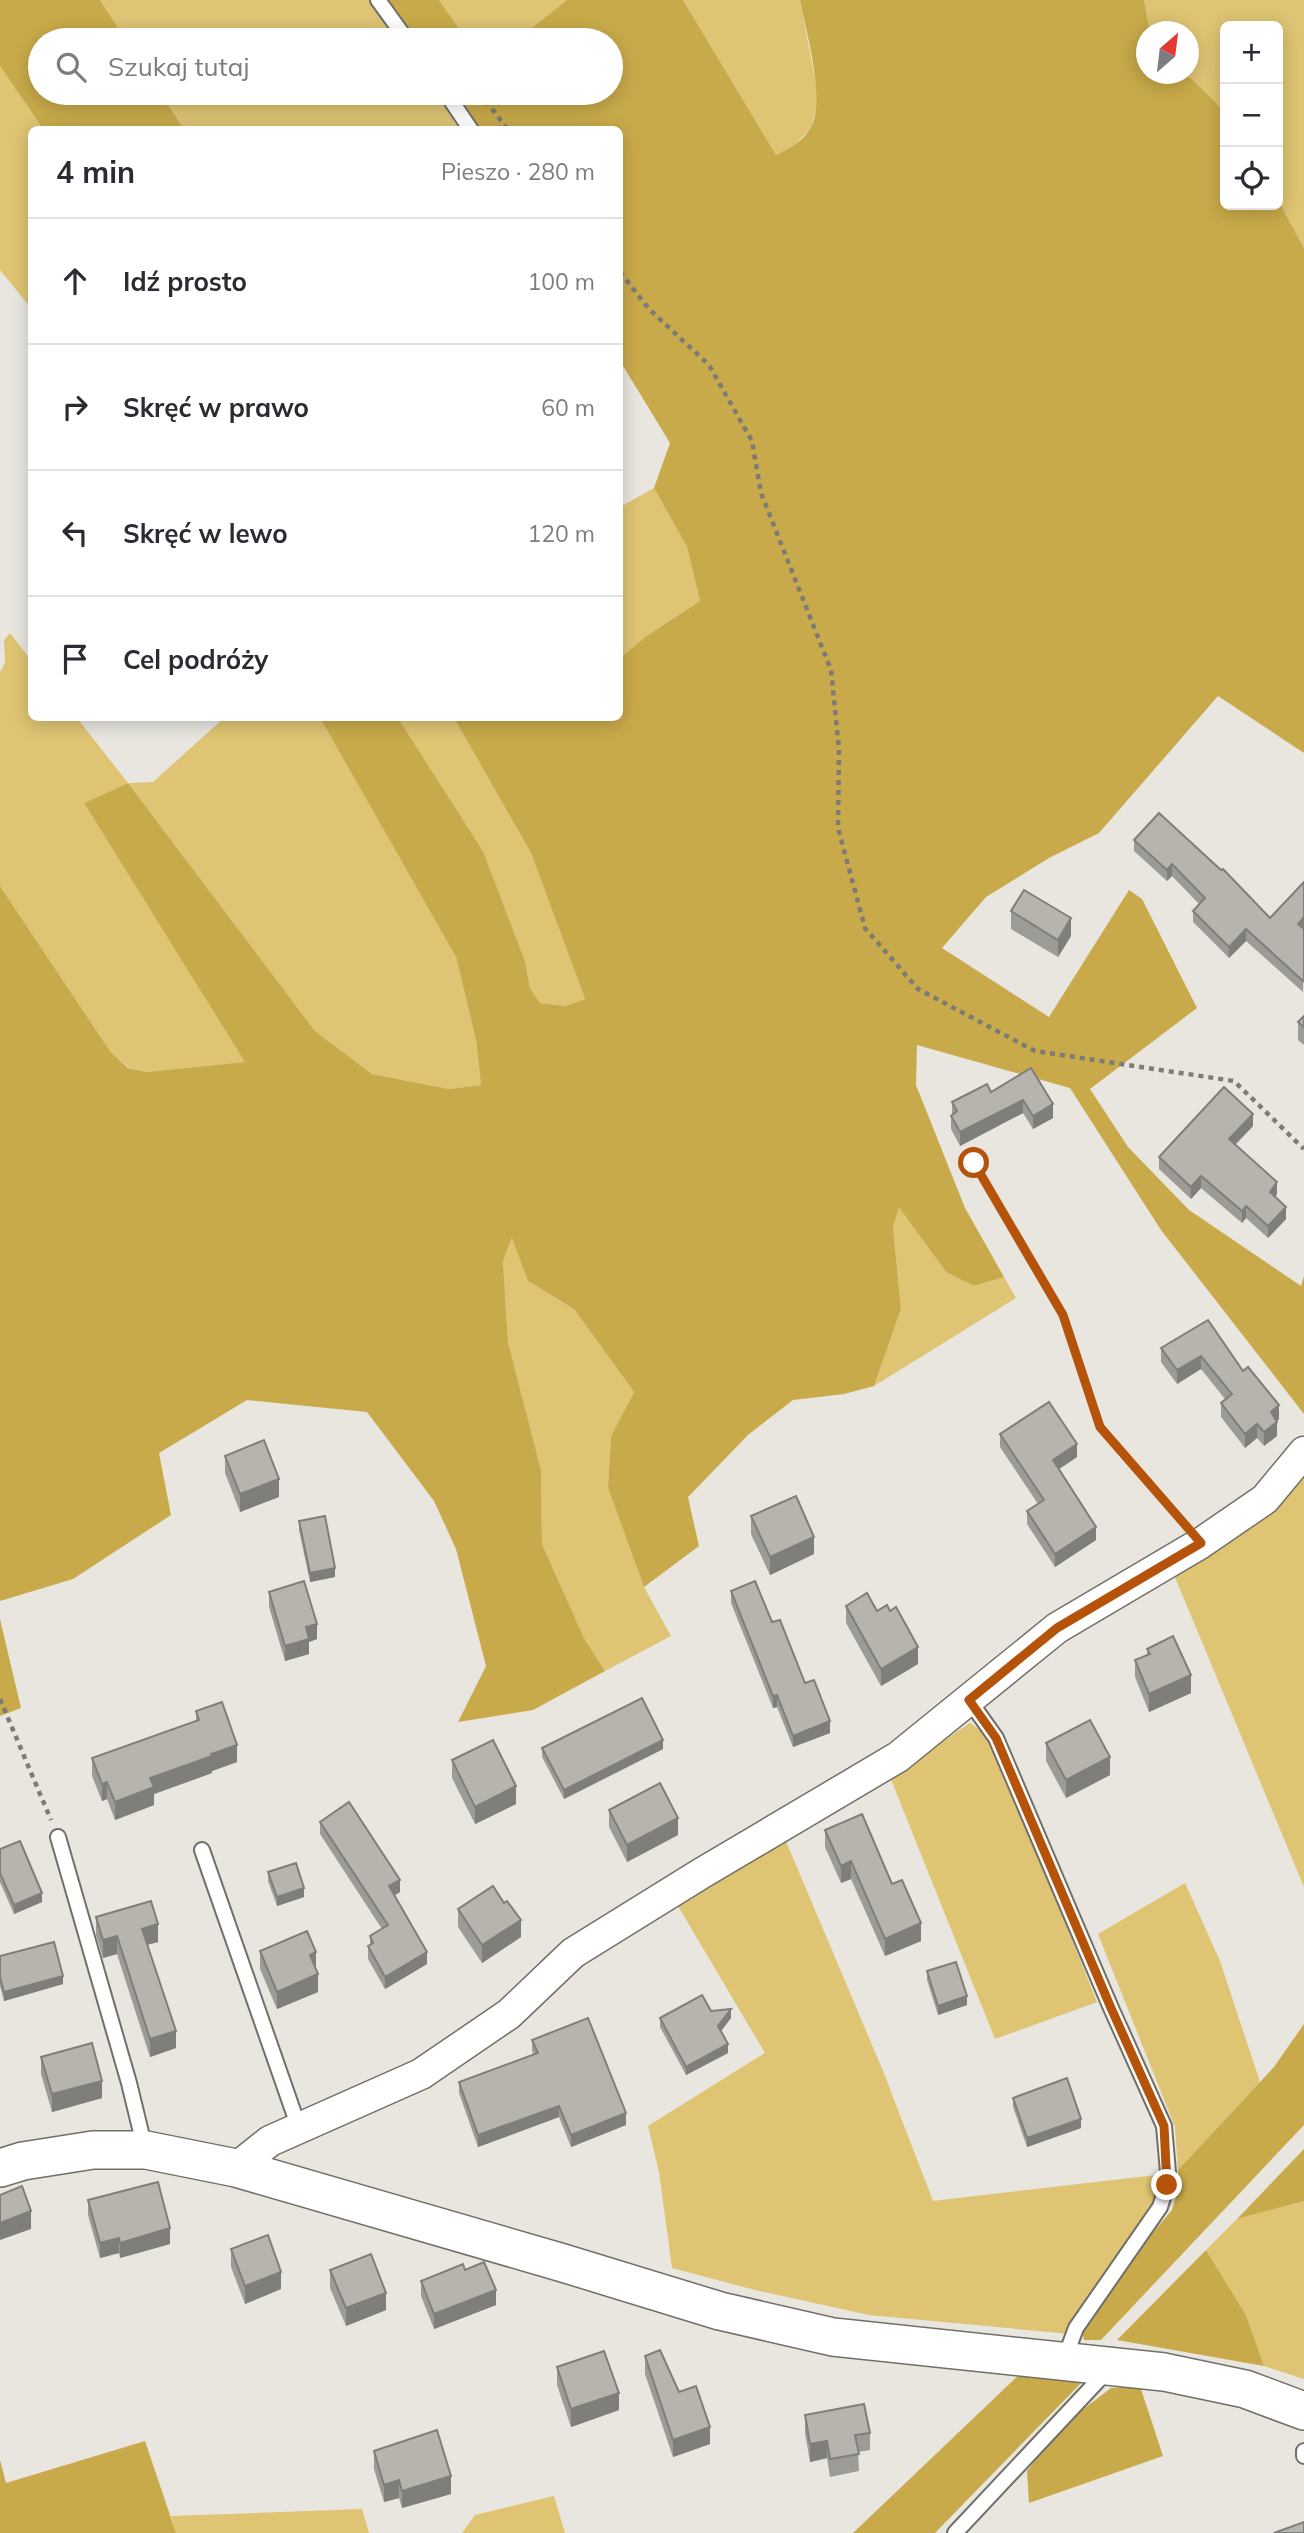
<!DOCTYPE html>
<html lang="pl">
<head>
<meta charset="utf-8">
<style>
  :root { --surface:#fff; --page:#f7f7f7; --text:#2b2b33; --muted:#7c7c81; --line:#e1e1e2 }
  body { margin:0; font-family:Mulish,sans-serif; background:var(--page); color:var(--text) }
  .controls { position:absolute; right:21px; top:21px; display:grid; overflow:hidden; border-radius:10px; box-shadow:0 4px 18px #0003 }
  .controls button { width:63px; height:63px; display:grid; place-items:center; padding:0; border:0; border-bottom:2px solid var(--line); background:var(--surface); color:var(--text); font:35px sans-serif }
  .compass { position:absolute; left:1136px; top:21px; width:63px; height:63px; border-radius:50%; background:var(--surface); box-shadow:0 4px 18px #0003; rotate:28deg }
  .stop { position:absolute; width:21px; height:21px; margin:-16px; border:5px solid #b45309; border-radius:50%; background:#fff }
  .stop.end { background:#b45309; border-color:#fff; box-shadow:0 2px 7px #0008 }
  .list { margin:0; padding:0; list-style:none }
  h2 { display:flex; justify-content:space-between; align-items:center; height:91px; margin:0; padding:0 28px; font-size:30px }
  h2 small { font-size:23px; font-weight:400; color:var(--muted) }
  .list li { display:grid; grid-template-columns:46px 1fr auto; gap:21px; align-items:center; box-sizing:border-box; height:126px; padding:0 28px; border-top:2px solid var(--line) }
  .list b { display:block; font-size:26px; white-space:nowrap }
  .list em { font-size:23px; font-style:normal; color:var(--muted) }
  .icon { flex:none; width:38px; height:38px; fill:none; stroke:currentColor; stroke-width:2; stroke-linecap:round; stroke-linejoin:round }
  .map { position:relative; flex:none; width:1304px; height:2533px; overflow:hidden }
  .search { position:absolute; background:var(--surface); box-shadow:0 4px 18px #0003; left:28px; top:28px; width:595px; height:77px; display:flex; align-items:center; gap:18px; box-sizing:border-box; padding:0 24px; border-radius:38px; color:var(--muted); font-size:26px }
  .panel { position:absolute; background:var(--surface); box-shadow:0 4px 18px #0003; left:28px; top:126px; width:595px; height:595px; border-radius:10px }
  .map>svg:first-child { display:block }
</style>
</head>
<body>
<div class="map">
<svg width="1304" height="2533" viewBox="0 0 1304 2533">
  <rect width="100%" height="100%" fill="#e8e6df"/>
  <g fill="#dec473">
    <polygon points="100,0 369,0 399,40 126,40"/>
    <polygon points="439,0 567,0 516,40 467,40"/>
    <polygon points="683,0 800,0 819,99 811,128 792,148 776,155"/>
    <polygon points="1144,0 1304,0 1304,248 1278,200 1278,26 1225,26 1225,112 1187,74 1188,32 1150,31"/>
    <polygon points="0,66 43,129 32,130 31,308 0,270"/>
    <polygon points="160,93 436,93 459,129 184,129"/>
    <polygon points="654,488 687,547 700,601 645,637 620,658 620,507"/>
    <polygon points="10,633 31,660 32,718 77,718 128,783 153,782 224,718 320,718 456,957 476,1040 481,1085 449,1089 372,1074 315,1031 128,783 84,803 246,1062 146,1072 129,1068 110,1051 0,886 0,672 5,663 4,640"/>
    <polygon points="398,718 454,718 531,853 585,999 565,1006 540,1003 530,988 525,961 483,851"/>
    <polygon points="899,1206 946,1272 974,1286 1004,1277 1016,1298 874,1386 901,1309 893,1227"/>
    <polygon points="513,1236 528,1281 574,1309 634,1392 611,1436 608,1488 644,1587 671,1636 605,1671 584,1638 542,1544 541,1470 508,1342 503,1261"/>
    <polygon points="1304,1474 1304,1887 1172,1570"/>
    <polygon points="970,1723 991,1738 1097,2002 995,2039 890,1777"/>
    <polygon points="785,1839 883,2071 933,2201 1156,2175 1156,2197 1072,2326 1070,2334 869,2315 755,2290 672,2268 659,2172 648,2126 765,2053 678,1906"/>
    <polygon points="1185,1883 1220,1961 1260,2082 1178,2170 1175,2127 1098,1934"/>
    <polygon points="1304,2201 1304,2379 1264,2366 1246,2315 1206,2250 1237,2219"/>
    <polygon points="554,2496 565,2533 462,2533 475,2515"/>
    <polygon points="362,2509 369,2533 176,2533 171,2516"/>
  </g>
  <g fill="#c9aa4a">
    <polygon points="0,0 100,0 126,40 40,40 40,93 160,93 184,129 43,129 0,66"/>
    <polygon points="388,0 439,0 467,40 418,40"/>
    <path d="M567 0H683L776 155C789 149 802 142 810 129 827 102 806 32 800 0H1144L1150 31 1146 32V74H1187L1225 112V205H1278V200L1304 248V753L1218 696 1099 833 1049 858 986 897 942 948 1049 1017 1129 890 1142 899 1197 1008 1090 1089 1128 1147 1189 1210 1301 1286 1304 1276V1414L1161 1230 1070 1088 917 1045 916 1085 965 1208 1004 1277 974 1286 946 1272 899 1207 893 1227 901 1309 874 1386 844 1394 793 1400 748 1435 688 1497 699 1546 644 1587 608 1488 611 1436 634 1392 574 1309 528 1281 512 1238 503 1261 508 1342 541 1470 542 1544 584 1638 605 1671 533 1710 458 1722 486 1666 456 1549 434 1501 367 1412 247 1400 159 1453 171 1515 73 1579 0 1601V886L110 1051 128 1068 146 1072 245 1062 84 803 128 783 315 1031 372 1074 449 1089 481 1085 476 1040 456 957 320 718H398L483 851 525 961 530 988 540 1003 565 1006 585 999 531 853 454 718H620V658L645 637 700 601 687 547 654 488 670 443 620 361V130L480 129 456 93H611V40H516Z"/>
    <polygon points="0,1619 21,1708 0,1716"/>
    <polygon points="1304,2024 1304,2125 1101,2340 1084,2340 1083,2335 1084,2329 1132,2257 1172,2210 1176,2197 1178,2170 1274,2067"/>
    <polygon points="1304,2149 1304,2201 1237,2219"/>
    <polygon points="1206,2250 1246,2315 1264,2366 1117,2340"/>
    <polygon points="1022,2372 1083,2381 935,2533 853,2533"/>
    <polygon points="1140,2386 1163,2456 1029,2503 1027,2471 1065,2423 1111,2388"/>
    <polygon points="145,2441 176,2533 0,2533 0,2460 6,2483"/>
  </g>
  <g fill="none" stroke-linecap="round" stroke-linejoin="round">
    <polyline stroke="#c8a949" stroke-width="9" points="0,1464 24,1451 98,1374 189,1340 216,1322 218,1247 285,1244 378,1259 423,1205 517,1187 580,1141 633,1042 678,849 747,719 763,661 847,550 811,367 860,298 933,172 985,67 1034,0"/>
    <defs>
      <g id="service">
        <polyline points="378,0 407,40"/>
        <polyline points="446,93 471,130"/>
        <polyline points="969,1700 996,1738 1111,2008 1164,2126 1168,2172 1167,2185 1160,2207 1076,2328 1064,2360"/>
        <polyline points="58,1837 129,2083 145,2149"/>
        <polyline points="202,1850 299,2128"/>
        <polyline points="1304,2451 1304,2456"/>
        <polyline points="955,2533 1107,2371"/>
      </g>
      <polyline id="minor" points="236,2168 270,2141 421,2074 509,2014 573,1953 702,1873 898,1757 1057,1628 1201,1543 1265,1499 1304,1452"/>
      <polyline id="tertiary" points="0,2168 23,2161 93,2150 146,2150 236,2168 563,2263 720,2311 833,2337 1164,2372 1245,2389 1304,2411"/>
    </defs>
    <use href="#service" stroke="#716f68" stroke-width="18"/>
    <use href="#minor" stroke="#716f68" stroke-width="33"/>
    <use href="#tertiary" stroke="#716f68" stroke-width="40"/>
    <g stroke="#7c7b76" stroke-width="4.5" stroke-dasharray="5 5" stroke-linecap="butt">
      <polyline points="480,93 508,130"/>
      <polyline points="620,272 649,309 709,365 752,441 761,493 831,670 839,749 838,828 865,928 918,989 1035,1051 1234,1081 1304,1149"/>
      <polyline points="974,1163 1063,1315 1100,1427 1182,1521"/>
      <polyline points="0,1699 51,1820"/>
    </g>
    <use href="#service" stroke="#fff" stroke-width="14"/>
    <use href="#minor" stroke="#fff" stroke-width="30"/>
    <use href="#tertiary" stroke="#fff" stroke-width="37"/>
  </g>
  <g fill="#9d9b96">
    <polygon points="1134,840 1270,918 1304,929 1303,992 1246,941 1229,958 1193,922 1193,911 1199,904 1172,876 1167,881 1134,851"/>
    <polygon points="1011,911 1071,936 1058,957 1011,929"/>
    <polygon points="1304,1016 1304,1045 1298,1040 1298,1022"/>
    <polygon points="1031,1068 1053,1118 1033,1129 1023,1113 960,1146 951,1129 951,1116 952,1114 952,1102 991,1092"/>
    <polygon points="1253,1126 1235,1145 1277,1194 1275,1197 1286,1219 1268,1238 1246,1218 1242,1223 1201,1188 1191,1199 1159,1169 1159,1157"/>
    <polygon points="1208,1320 1243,1371 1279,1419 1277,1421 1277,1436 1264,1446 1257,1438 1245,1448 1221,1417 1221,1403 1225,1399 1201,1369 1177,1384 1161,1362 1161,1348"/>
    <polygon points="1000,1434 1077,1457 1059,1469 1096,1540 1055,1567 1027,1524 1027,1511 1038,1504 1000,1447"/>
    <polygon points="225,1456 279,1497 240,1512 225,1473"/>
    <polygon points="751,1516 814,1554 770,1575 751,1534"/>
    <polygon points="299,1521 335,1577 310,1582 299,1530"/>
    <polygon points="731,1591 772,1622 805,1683 830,1733 793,1747 777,1707 773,1708 731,1603"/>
    <polygon points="269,1592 317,1639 309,1642 309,1654 285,1661 269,1607"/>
    <polygon points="846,1606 877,1611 918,1664 881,1686 846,1623"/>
    <polygon points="1147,1649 1191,1693 1149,1712 1135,1677 1135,1660 1147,1655"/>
    <polygon points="196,1711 237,1762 212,1771 212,1773 154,1794 154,1805 115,1820 107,1799 102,1801 92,1776 92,1758 196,1721"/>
    <polygon points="1046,1743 1110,1775 1066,1798 1046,1761"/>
    <polygon points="542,1748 663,1749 564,1799 542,1757"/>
    <polygon points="452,1760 516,1804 475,1824 452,1778"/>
    <polygon points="609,1810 678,1835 627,1862 609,1827"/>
    <polygon points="320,1822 400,1892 394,1895 427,1964 385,1989 368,1959 368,1946 370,1945 370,1936 382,1929 320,1834"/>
    <polygon points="825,1830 892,1884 921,1941 885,1956 851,1879 841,1883 825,1847"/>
    <polygon points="0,1849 42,1902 14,1914 0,1882"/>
    <polygon points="268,1872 304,1897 277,1906 268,1881"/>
    <polygon points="458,1909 521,1937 482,1963 458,1927"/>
    <polygon points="96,1917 158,1942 147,1945 176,2048 150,2057 117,1954 103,1958 96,1935"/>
    <polygon points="260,1951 316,1969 318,1992 277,2009 260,1969"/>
    <polygon points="0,1956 63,1984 4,2001 0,1986"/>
    <polygon points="927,1971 967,2005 938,2015 927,1980"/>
    <polygon points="660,2018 731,2018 721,2031 728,2053 686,2075 660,2027"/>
    <polygon points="532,2040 626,2125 571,2147 559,2117 478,2147 459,2093 459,2082 534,2055 532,2051"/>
    <polygon points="41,2057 102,2098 52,2112 41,2074"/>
    <polygon points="1013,2098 1081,2128 1027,2147 1013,2107"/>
    <polygon points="88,2200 170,2244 120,2258 119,2253 100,2258 88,2215"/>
    <polygon points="231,2249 281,2289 245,2304 231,2267"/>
    <polygon points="330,2270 386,2310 346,2326 330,2288"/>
    <polygon points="465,2270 496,2305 434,2329 421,2296 421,2281"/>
    <polygon points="645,2356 679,2392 710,2444 673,2457 645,2374"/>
    <polygon points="557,2367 619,2410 571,2427 557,2385"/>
    <polygon points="805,2415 870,2433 870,2450 858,2452 859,2471 830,2477 827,2458 810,2462 805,2433"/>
    <polygon points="374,2451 451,2494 402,2508 399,2498 384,2502 374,2469"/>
  </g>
  <g fill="#807e7a">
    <polygon points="623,408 623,425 620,428 620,411"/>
    <polygon points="1172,864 1172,876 1167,881 1167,870"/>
    <polygon points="1304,917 1304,928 1298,935 1298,924"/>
    <polygon points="1071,918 1071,936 1058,957 1058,940"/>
    <polygon points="1246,929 1246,941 1229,958 1229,947"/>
    <polygon points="1023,1100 1023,1113 960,1146 960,1132"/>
    <polygon points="1053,1104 1053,1118 1033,1129 1033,1116"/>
    <polygon points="1253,1114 1253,1126 1229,1151 1229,1139"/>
    <polygon points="1201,1176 1201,1188 1191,1199 1191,1187"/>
    <polygon points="1277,1182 1277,1194 1270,1204 1270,1192"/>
    <polygon points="1246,1206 1246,1218 1242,1223 1242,1211"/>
    <polygon points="1286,1207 1286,1219 1268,1238 1268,1226"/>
    <polygon points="1201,1356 1201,1369 1177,1384 1177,1370"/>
    <polygon points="1279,1405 1279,1419 1271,1426 1271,1412"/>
    <polygon points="1277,1422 1277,1436 1264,1446 1264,1432"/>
    <polygon points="1257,1424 1257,1438 1245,1448 1245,1434"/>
    <polygon points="1077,1444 1077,1457 1053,1473 1053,1460"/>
    <polygon points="279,1479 279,1497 240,1512 240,1494"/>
    <polygon points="1096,1527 1096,1540 1055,1567 1055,1554"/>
    <polygon points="814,1537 814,1554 770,1575 770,1557"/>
    <polygon points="335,1568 335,1577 310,1582 310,1573"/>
    <polygon points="317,1624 317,1639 309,1642 309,1654 285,1661 285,1646 306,1627"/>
    <polygon points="918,1647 918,1664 881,1686 881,1669"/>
    <polygon points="1191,1675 1191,1693 1149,1712 1149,1694"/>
    <polygon points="777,1695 777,1707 773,1708 773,1696"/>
    <polygon points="830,1721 830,1733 793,1747 793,1736"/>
    <polygon points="663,1740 663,1749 564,1799 564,1790"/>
    <polygon points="237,1745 237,1762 212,1771 212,1773 154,1794 154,1805 115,1820 115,1802 150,1778 211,1754"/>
    <polygon points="1110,1757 1110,1775 1066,1798 1066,1780"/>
    <polygon points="107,1782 107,1799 102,1801 102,1784"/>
    <polygon points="516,1786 516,1804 475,1824 475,1807"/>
    <polygon points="678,1818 678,1835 627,1862 627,1845"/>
    <polygon points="851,1861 851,1879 841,1883 841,1866"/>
    <polygon points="400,1880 400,1892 389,1899 389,1886"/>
    <polygon points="304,1888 304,1897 277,1906 277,1897"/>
    <polygon points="42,1893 42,1902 14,1914 14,1905"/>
    <polygon points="521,1920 521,1937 482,1963 482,1945"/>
    <polygon points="921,1923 921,1941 885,1956 885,1939"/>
    <polygon points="158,1924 158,1942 142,1946 142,1929"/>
    <polygon points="117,1936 117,1954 103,1958 103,1940"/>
    <polygon points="316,1952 316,1969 310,1955"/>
    <polygon points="427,1952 427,1964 385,1989 385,1977"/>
    <polygon points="318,1974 318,1992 277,2009 277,1992"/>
    <polygon points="63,1976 63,1984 4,2001 4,1992"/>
    <polygon points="967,1996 967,2005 938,2015 938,2006"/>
    <polygon points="731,2009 731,2018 718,2035 718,2026"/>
    <polygon points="176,2031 176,2048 150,2057 150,2039"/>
    <polygon points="728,2044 728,2053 686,2075 686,2067"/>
    <polygon points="102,2081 102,2098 52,2112 52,2094"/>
    <polygon points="559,2106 559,2117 478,2147 478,2135"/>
    <polygon points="626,2113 626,2125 571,2147 571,2135"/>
    <polygon points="1081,2119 1081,2128 1027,2147 1027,2138"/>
    <polygon points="31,2211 31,2229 0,2240 0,2223"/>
    <polygon points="170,2228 170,2244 120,2258 120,2243"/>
    <polygon points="119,2238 119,2253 100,2258 100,2243"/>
    <polygon points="281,2272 281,2289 245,2304 245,2286"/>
    <polygon points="496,2290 496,2305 434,2329 434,2314"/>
    <polygon points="386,2293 386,2310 346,2326 346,2308"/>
    <polygon points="619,2393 619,2410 571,2427 571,2409"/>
    <polygon points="710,2427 710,2444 673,2457 673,2440"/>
    <polygon points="827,2441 827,2458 810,2462 810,2444"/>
    <polygon points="451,2476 451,2494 402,2508 402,2491"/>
    <polygon points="399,2480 399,2498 384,2502 384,2485"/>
  </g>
  <g fill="#b7b4ae" stroke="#807e7a" stroke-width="2">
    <polygon points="1159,813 1221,870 1223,869 1270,918 1304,882 1304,917 1298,924 1304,929 1304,979 1303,981 1246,929 1229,947 1193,911 1205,898 1172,864 1167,870 1134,840"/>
    <polygon points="1024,890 1071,918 1058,940 1011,911"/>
    <polygon points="1304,1016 1304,1027 1298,1022"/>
    <polygon points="1031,1068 1053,1104 1033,1116 1023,1100 960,1132 951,1116 957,1111 952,1102 987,1084 991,1092"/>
    <polygon points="1224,1087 1253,1114 1229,1139 1277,1182 1270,1192 1286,1207 1268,1226 1246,1206 1242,1211 1201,1176 1191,1187 1159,1157"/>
    <polygon points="1208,1320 1243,1371 1248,1367 1279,1405 1271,1412 1277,1422 1264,1432 1257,1424 1245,1434 1221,1403 1232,1394 1201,1356 1177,1370 1161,1348"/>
    <polygon points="1049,1402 1077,1444 1053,1460 1096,1527 1055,1554 1027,1511 1044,1500 1000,1434"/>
    <polygon points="264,1440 279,1479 240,1494 225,1456"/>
    <polygon points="796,1496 814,1537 770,1557 751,1516"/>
    <polygon points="325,1516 335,1568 310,1573 299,1521"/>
    <polygon points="304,1581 317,1624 306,1627 309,1639 285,1646 269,1592"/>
    <polygon points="755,1581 772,1622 780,1620 805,1683 814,1680 830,1721 793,1736 777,1695 773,1696 731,1591"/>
    <polygon points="867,1593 877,1611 887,1605 890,1611 896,1607 918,1647 881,1669 846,1606"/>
    <polygon points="1173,1636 1191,1675 1149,1694 1135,1660 1150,1654 1147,1649"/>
    <polygon points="642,1698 663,1740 564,1790 542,1748"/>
    <polygon points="222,1702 237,1745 211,1754 212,1756 150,1778 154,1787 115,1802 107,1782 102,1784 92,1758 199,1720 196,1711"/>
    <polygon points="1090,1720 1110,1757 1066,1780 1046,1743"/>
    <polygon points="493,1740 516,1786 475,1807 452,1760"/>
    <polygon points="660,1783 678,1818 627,1845 609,1810"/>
    <polygon points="349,1802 400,1880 389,1886 427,1952 385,1977 368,1946 373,1943 370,1936 388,1925 320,1822"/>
    <polygon points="862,1814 892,1884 902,1880 921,1923 885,1939 851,1861 841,1866 825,1830"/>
    <polygon points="20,1841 42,1893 14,1905 0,1873 0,1849"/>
    <polygon points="296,1863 304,1888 277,1897 268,1872"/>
    <polygon points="493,1886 504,1903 507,1901 521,1920 482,1945 458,1909"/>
    <polygon points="151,1901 158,1924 142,1929 176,2031 150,2039 117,1936 103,1940 96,1917"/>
    <polygon points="307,1931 316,1952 310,1955 318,1974 277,1992 260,1951"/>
    <polygon points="54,1942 63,1976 4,1992 0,1977 0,1956"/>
    <polygon points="956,1962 967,1996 938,2006 927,1971"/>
    <polygon points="702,1995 711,2011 731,2009 718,2026 728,2044 686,2067 660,2018"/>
    <polygon points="588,2018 626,2113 571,2135 559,2106 478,2135 459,2082 538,2053 532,2040"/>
    <polygon points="92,2043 102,2081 52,2094 41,2057"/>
    <polygon points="1067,2078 1081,2119 1027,2138 1013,2098"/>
    <polygon points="158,2182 170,2228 120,2243 119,2238 100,2243 88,2200"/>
    <polygon points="22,2186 31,2211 0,2223 0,2195"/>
    <polygon points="268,2235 281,2272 245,2286 231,2249"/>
    <polygon points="371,2254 386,2293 346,2308 330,2270"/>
    <polygon points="484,2262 496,2290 434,2314 421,2281 463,2264 465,2270"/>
    <polygon points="660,2350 679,2392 696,2386 710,2427 673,2440 645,2356"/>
    <polygon points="604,2351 619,2393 571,2409 557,2367"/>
    <polygon points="864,2404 870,2433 855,2435 859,2454 830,2459 827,2441 810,2444 805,2415"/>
    <polygon points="437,2430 451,2476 402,2491 399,2480 384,2485 374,2451"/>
    <polygon points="1304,2522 1304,2533 1274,2533"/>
  </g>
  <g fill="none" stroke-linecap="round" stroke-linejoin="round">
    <polyline stroke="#b45309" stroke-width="9" points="974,1163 1063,1315 1100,1427 1201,1543 1057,1628 969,1700 996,1738 1111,2008 1164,2126 1167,2185"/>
  </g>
</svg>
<div class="controls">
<button>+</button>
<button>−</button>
<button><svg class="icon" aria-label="locate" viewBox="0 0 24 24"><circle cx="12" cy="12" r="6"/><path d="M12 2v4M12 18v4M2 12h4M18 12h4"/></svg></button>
</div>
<svg class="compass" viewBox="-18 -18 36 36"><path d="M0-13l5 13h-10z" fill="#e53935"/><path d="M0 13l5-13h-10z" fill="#7c7c81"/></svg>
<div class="stop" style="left:974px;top:1163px"></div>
<div class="stop end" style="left:1167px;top:2185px"></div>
<div class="search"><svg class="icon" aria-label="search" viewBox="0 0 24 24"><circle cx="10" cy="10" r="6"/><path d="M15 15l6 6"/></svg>Szukaj tutaj</div>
<section class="panel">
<h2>4 min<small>Pieszo · 280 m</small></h2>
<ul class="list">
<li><svg class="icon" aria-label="ahead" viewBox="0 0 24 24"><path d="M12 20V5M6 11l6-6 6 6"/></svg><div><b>Idź prosto</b></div><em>100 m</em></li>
<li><svg class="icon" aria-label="right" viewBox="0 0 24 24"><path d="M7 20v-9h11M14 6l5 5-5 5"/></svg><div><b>Skręć w prawo</b></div><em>60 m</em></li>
<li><svg class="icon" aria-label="left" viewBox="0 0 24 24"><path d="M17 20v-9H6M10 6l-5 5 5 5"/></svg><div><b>Skręć w lewo</b></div><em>120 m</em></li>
<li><svg class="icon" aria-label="arrive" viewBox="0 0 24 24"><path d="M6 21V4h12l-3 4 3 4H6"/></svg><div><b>Cel podróży</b></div></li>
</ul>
</section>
</div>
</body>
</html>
